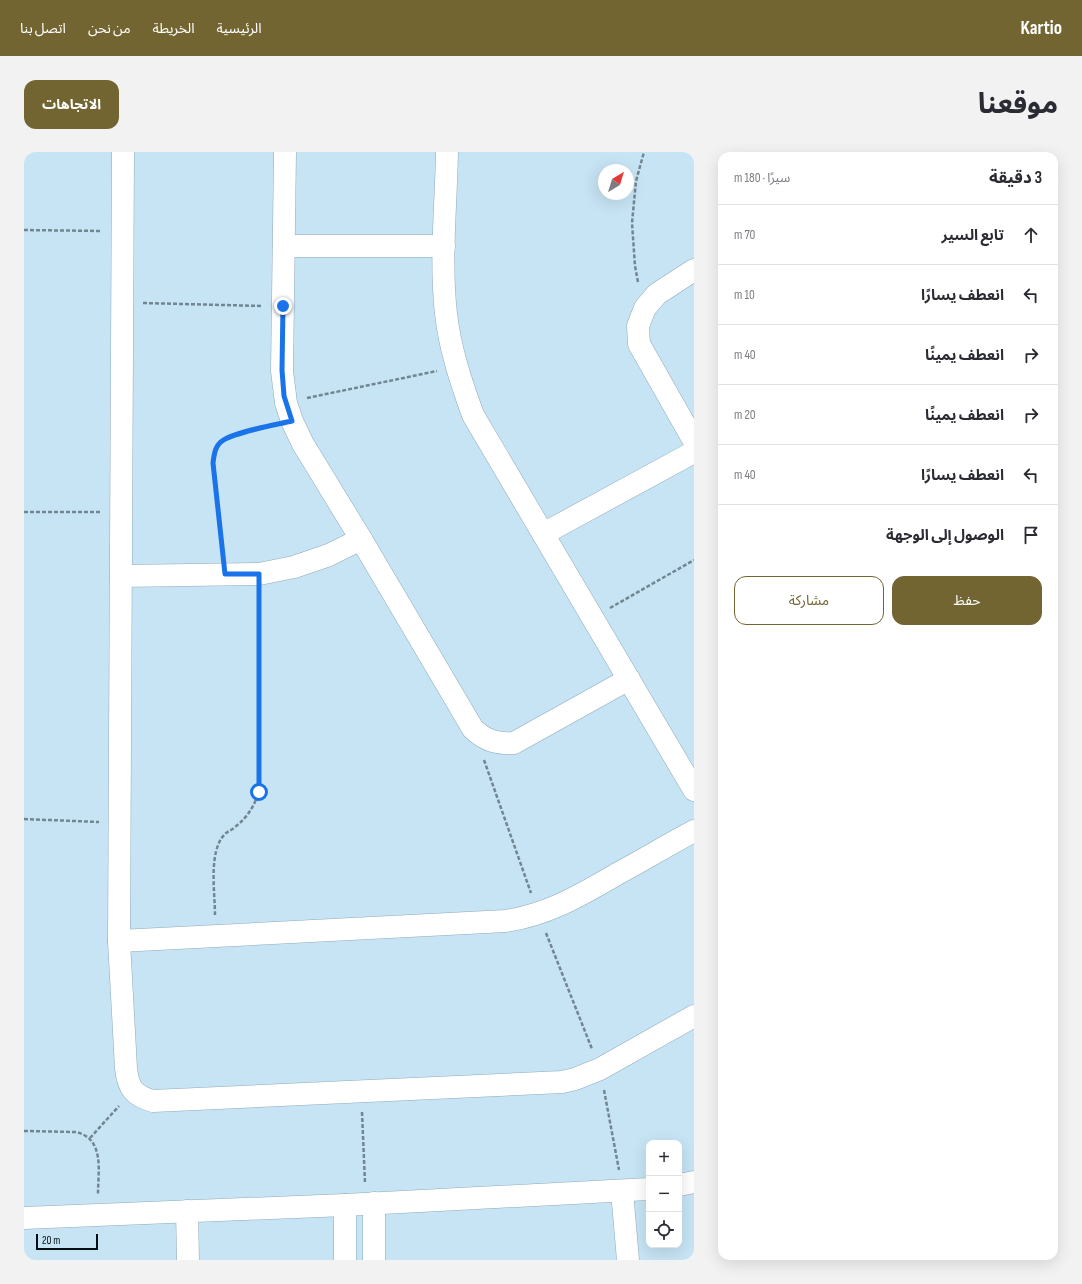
<!DOCTYPE html>
<html lang="ar">
<head>
<meta charset="utf-8">
<style>
  :root { --surface:#fff; --page:#f2f2f3; --text:#2b2b33; --muted:#7c7c81; --line:#e1e1e2; --accent:#726532 }
  body { margin:0; font-family:"Sofia Sans Condensed","Noto Sans Arabic",sans-serif; background:var(--page); color:var(--text); direction:rtl }
  .controls { position:absolute; right:12px; bottom:12px; display:grid; overflow:hidden; border-radius:8px; box-shadow:0 4px 16px #0002 }
  .controls button { width:36px; height:36px; display:grid; place-items:center; padding:0; border:0; border-bottom:1px solid var(--line); background:var(--surface); color:var(--text); font:20px sans-serif }
  .compass { position:absolute; left:574px; top:12px; width:36px; height:36px; border-radius:50%; background:var(--surface); box-shadow:0 4px 16px #0002; rotate:38deg }
  .scale { position:absolute; left:12px; bottom:10px; width:62px; box-sizing:border-box; padding-left:4px; border:2px solid #050e13; border-top:0; font-size:11px; line-height:14px; white-space:nowrap; color:#050e13; -webkit-text-stroke:3px #c7e4f4; paint-order:stroke }
  .stop { position:absolute; width:12px; height:12px; margin:-9px; border:3px solid #1a73e8; border-radius:50%; background:#fff }
  .stop.end { background:#1a73e8; border-color:#fff; box-shadow:0 1px 4px #0008 }
  .list { margin:0; padding:0; list-style:none }
  h2 { display:flex; justify-content:space-between; align-items:center; height:52px; margin:0; padding:0 16px; font-size:17px }
  h2 small { font-size:13px; font-weight:400; color:var(--muted) }
  .list li { display:grid; grid-template-columns:26px 1fr auto; gap:12px; align-items:center; box-sizing:border-box; height:60px; padding:0 16px; border-top:1px solid var(--line) }
  .list b { display:block; font-size:15px; white-space:nowrap }
  .list em { font-size:13px; font-style:normal; color:var(--muted) }
  .actions { display:flex; gap:8px; padding:12px 16px }
  .actions a { flex:1; padding:9px 0; border:1px solid var(--accent); border-radius:12px; text-align:center; font-size:14px; color:var(--accent) }
  .actions .main { background:var(--accent); color:#fff }
  .icon { flex:none; width:22px; height:22px; fill:none; stroke:currentColor; stroke-width:2; stroke-linecap:round; stroke-linejoin:round }
  .map { position:relative; flex:none; width:670px; height:1108px; overflow:hidden; direction:ltr; border-radius:12px }
  header { display:flex; align-items:center; gap:24px; box-sizing:border-box; height:56px; padding:0 20px; background:var(--accent); color:#fff }
  header strong { font-size:19px }
  nav { display:flex; gap:22px; margin-inline-start:auto; font-size:14px }
  .intro { display:flex; align-items:center; justify-content:space-between; box-sizing:border-box; height:96px; padding:0 24px }
  h1 { margin:0; font-size:28px }
  .button { padding:10px 18px; border-radius:12px; background:var(--accent); color:#fff; font-size:14px; font-weight:700 }
  main { display:flex; gap:24px; padding:0 24px }
  aside { flex:1; background:var(--surface); border-radius:12px; box-shadow:0 4px 16px #0002 }
  .map>svg:first-child { display:block }
</style>
</head>
<body>
<header>
<strong>Kartio</strong>
<nav><a>الرئيسية</a><a>الخريطة</a><a>من نحن</a><a>اتصل بنا</a></nav>
</header>
<div class="intro"><h1>موقعنا</h1><a class="button">الاتجاهات</a></div>
<main>
<aside>
<h2>3 دقيقة<small>سيرًا · 180 m</small></h2>
<ul class="list">
<li><svg class="icon" aria-label="ahead" viewBox="0 0 24 24"><path d="M12 20V5M6 11l6-6 6 6"/></svg><div><b>تابع السير</b></div><em>70 m</em></li>
<li><svg class="icon" aria-label="left" viewBox="0 0 24 24"><path d="M17 20v-9H6M10 6l-5 5 5 5"/></svg><div><b>انعطف يسارًا</b></div><em>10 m</em></li>
<li><svg class="icon" aria-label="right" viewBox="0 0 24 24"><path d="M7 20v-9h11M14 6l5 5-5 5"/></svg><div><b>انعطف يمينًا</b></div><em>40 m</em></li>
<li><svg class="icon" aria-label="right" viewBox="0 0 24 24"><path d="M7 20v-9h11M14 6l5 5-5 5"/></svg><div><b>انعطف يمينًا</b></div><em>20 m</em></li>
<li><svg class="icon" aria-label="left" viewBox="0 0 24 24"><path d="M17 20v-9H6M10 6l-5 5 5 5"/></svg><div><b>انعطف يسارًا</b></div><em>40 m</em></li>
<li><svg class="icon" aria-label="arrive" viewBox="0 0 24 24"><path d="M6 21V4h12l-3 4 3 4H6"/></svg><div><b>الوصول إلى الوجهة</b></div></li>
</ul>
<div class="actions"><a class="main">حفظ</a><a>مشاركة</a></div>
</aside>
<div class="map">
<svg width="670" height="1108" viewBox="0 0 670 1108">
  <rect width="100%" height="100%" fill="#c7e4f4"/>
  <g fill="none" stroke-linecap="round" stroke-linejoin="round">
    <defs>
      <g id="minor">
        <path d="M99 0 95 789 102 916C104 936 110 944 129 949L538 930 551 927 576 917 670 864"/>
        <path d="M261 0 258 219 262 251 268 269 279 292 337 387 449 577C462 589 473 592 490 591L605 527"/>
        <path d="M423 0C422 54 416 109 422 162 426 197 437 230 449 263L670 638"/>
        <polyline points="260,94 420,94"/>
        <polyline points="670,118 633,142 621,156 614,174 615,192 670,289"/>
        <polyline points="519,382 670,300"/>
        <polyline points="97,424 235,422 270,415 305,403 337,387"/>
        <path d="M95 789 482 769C525 762 555 744 593 722 619 708 644 693 670 679"/>
        <polyline points="655,1033 670,1030"/>
        <polyline points="598,1039 604,1108"/>
        <polyline points="163,1059 164,1108"/>
        <polyline points="0,1066 321,1053 625,1037"/>
        <polyline points="321,1108 321,1053"/>
        <polyline points="350,1108 350,1051"/>
      </g>
    </defs>
    <use href="#minor" stroke="#8eaab9" stroke-width="23"/>
    <g stroke="#728692" stroke-width="2.5" stroke-dasharray="4 2" stroke-linecap="butt">
      <polyline points="0,78 78,79"/>
      <polyline points="614,130 611,114 608,71 612,29 620,0"/>
      <polyline points="119,151 238,154"/>
      <polyline points="283,246 413,219"/>
      <polyline points="0,360 77,360"/>
      <path d="M199 402 189 311C189 307 189 302 191 299 199 281 231 278 248 274"/>
      <polyline points="586,456 670,408"/>
      <polyline points="460,608 507,741"/>
      <polyline points="0,667 75,670"/>
      <path d="M191 763C191 740 184 699 201 682 204 679 208 678 211 675 224 665 230 654 235 640V442"/>
      <polyline points="522,781 568,897"/>
      <polyline points="580,938 595,1018"/>
      <polyline points="338,960 341,1031"/>
      <path d="M0 979 52 980C81 987 74 1019 74 1042"/>
      <polyline points="66,986 95,954"/>
    </g>
    <use href="#minor" stroke="#fff" stroke-width="22"/>
  </g>
  <g fill="none" stroke-linecap="round" stroke-linejoin="round">
    <path stroke="#1a73e8" stroke-width="5" d="M235 640V422H201L189 311C190 303 191 294 198 289 210 280 251 273 268 269L260 244 258 218 259 154"/>
  </g>
</svg>
<div class="controls">
<button>+</button>
<button>−</button>
<button><svg class="icon" aria-label="locate" viewBox="0 0 24 24"><circle cx="12" cy="12" r="6"/><path d="M12 2v4M12 18v4M2 12h4M18 12h4"/></svg></button>
</div>
<svg class="compass" viewBox="-18 -18 36 36"><path d="M0-13l5 13h-10z" fill="#e53935"/><path d="M0 13l5-13h-10z" fill="#7c7c81"/></svg>
<div class="scale">20 m</div>
<div class="stop" style="left:235px;top:640px"></div>
<div class="stop end" style="left:259px;top:154px"></div>
</div>
</main>
</body>
</html>
